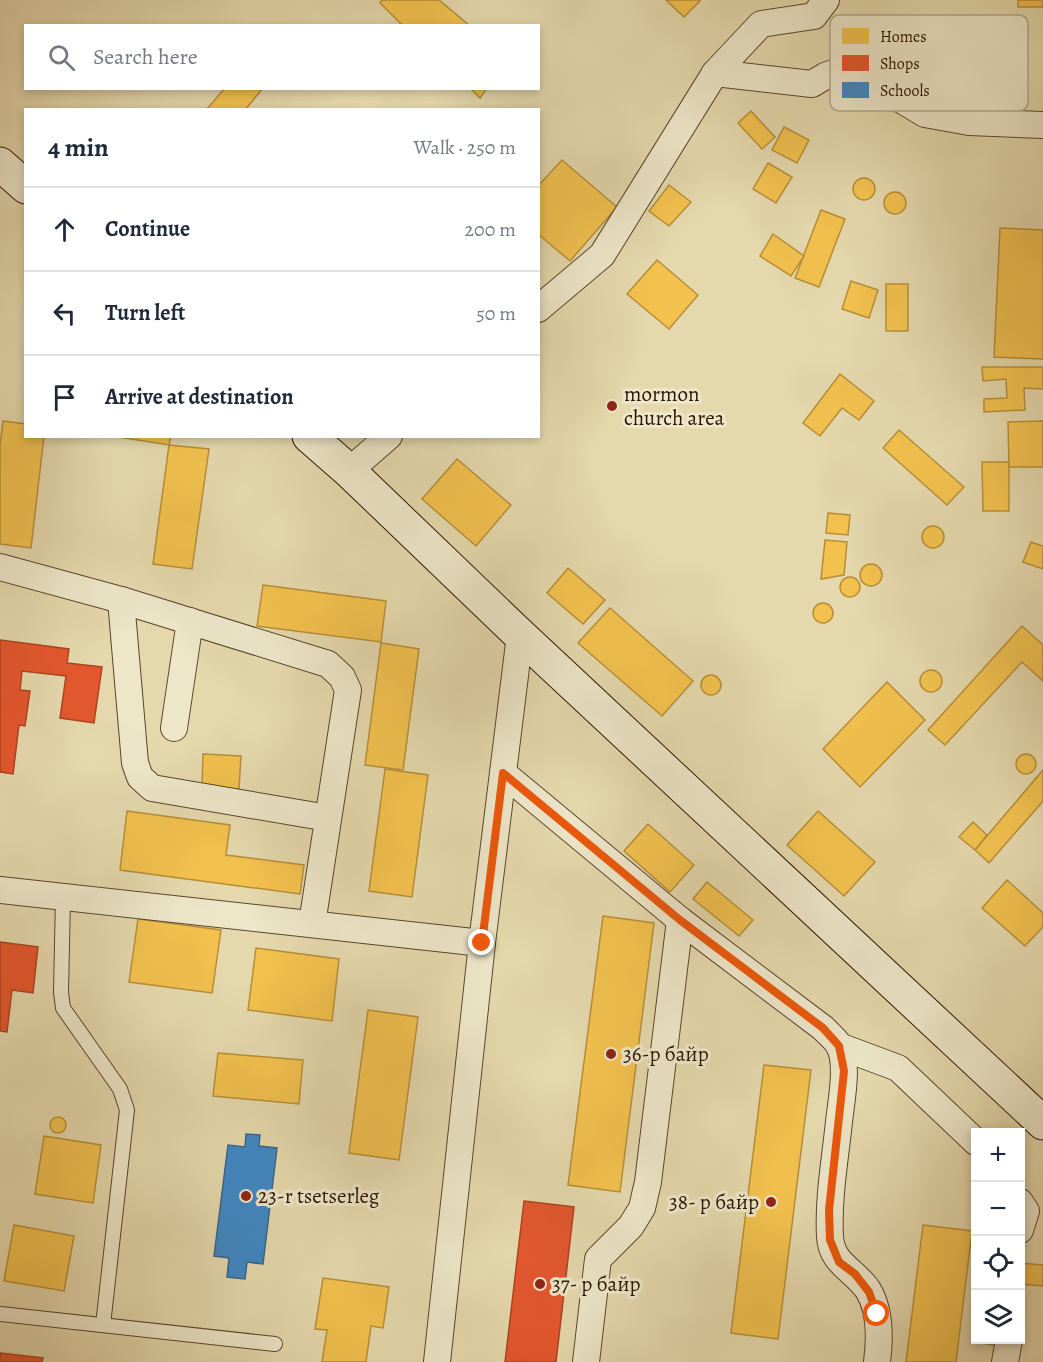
<!DOCTYPE html>
<html lang="en">
<head>
<meta charset="utf-8">
<style>
  :root { --surface:#fff; --page:#f6f6f7; --text:#1f2937; --muted:#747a83; --line:#e0e1e3 }
  body { margin:0; font-family:Alegreya,serif; background:var(--page); color:var(--text) }
  .controls { position:absolute; right:18px; bottom:18px; display:grid; overflow:hidden; border-radius:0px; box-shadow:0 3px 9px #0003 }
  .controls button { width:54px; height:54px; display:grid; place-items:center; padding:0; border:0; border-bottom:2px solid var(--line); background:var(--surface); color:var(--text); font:30px sans-serif }
  .stop { position:absolute; width:18px; height:18px; margin:-14px; border:4px solid #ea580c; border-radius:50%; background:#fff }
  .stop.end { background:#ea580c; border-color:#fff; box-shadow:0 2px 6px #0008 }
  .list { margin:0; padding:0; list-style:none }
  h2 { display:flex; justify-content:space-between; align-items:center; height:78px; margin:0; padding:0 24px; font-size:26px }
  h2 small { font-size:20px; font-weight:400; color:var(--muted) }
  .list li { display:grid; grid-template-columns:39px 1fr auto; gap:18px; align-items:center; box-sizing:border-box; height:84px; padding:0 24px; border-top:2px solid var(--line) }
  .list b { display:block; font-size:22px; white-space:nowrap }
  .list em { font-size:20px; font-style:normal; color:var(--muted) }
  .icon { flex:none; width:33px; height:33px; fill:none; stroke:currentColor; stroke-width:2; stroke-linecap:round; stroke-linejoin:round }
  .map { position:relative; flex:none; width:1043px; height:1362px; overflow:hidden }
  .search { position:absolute; background:var(--surface); box-shadow:0 3px 9px #0003; left:24px; top:24px; width:516px; height:66px; display:flex; align-items:center; gap:15px; box-sizing:border-box; padding:0 21px; border-radius:0px; color:var(--muted); font-size:22px }
  .panel { position:absolute; background:var(--surface); box-shadow:0 3px 9px #0003; left:24px; top:108px; width:516px; height:330px; border-radius:0px }
  .map>svg:first-child { display:block }
</style>
</head>
<body>
<div class="map">
<svg width="1043" height="1362" viewBox="0 0 1043 1362">
  <rect width="100%" height="100%" fill="#e4d8ac"/>
  <filter id="stains"><feTurbulence type="fractalNoise" baseFrequency=".00333" numOctaves="4"/><feColorMatrix values="0 0 0 0 .2 0 0 0 0 .09 0 0 0 0 .02 0 0 0 .5 -.17"/></filter>
  <radialGradient id="worn" r=".72"><stop offset=".6" stop-color="#630" stop-opacity="0"/><stop offset="1" stop-color="#630" stop-opacity=".3"/></radialGradient>
  <g fill="#f2c14e" stroke="#b78e37" stroke-width="1.5">
    <polygon points="382,0 439,0 470,26 403,26 380,3"/>
    <polygon points="666,0 698,0 700,1 684,17"/>
    <rect x="1018" y="0" width="25" height="7"/>
    <polygon points="225,88 263,88 245,110 206,110"/>
    <polygon points="470,88 487,88 480,98"/>
    <polygon points="751,111 775,137 762,149 738,123"/>
    <polygon points="784,127 809,140 797,163 772,150"/>
    <polygon points="562,160 617,207 570,261 538,234 538,186"/>
    <polygon points="768,163 792,177 776,203 753,189"/>
    <circle cx="864" cy="189" r="11"/>
    <polygon points="669,185 691,202 669,226 649,211"/>
    <circle cx="895" cy="203" r="11"/>
    <polygon points="821,210 845,219 819,287 795,278"/>
    <polygon points="1000,228 1043,230 1043,359 994,357"/>
    <polygon points="773,234 804,256 791,276 760,256"/>
    <polygon points="657,260 698,295 669,329 627,294"/>
    <polygon points="851,281 878,290 869,318 842,309"/>
    <rect x="886" y="284" width="22" height="47"/>
    <polygon points="982,367 1043,367 1043,389 1024,388 1025,410 984,412 984,399 1007,398 1006,379 983,381"/>
    <polygon points="840,374 874,401 859,420 842,408 820,436 803,423"/>
    <polygon points="3,421 26,424 26,436 44,436 31,548 0,544 0,445"/>
    <polygon points="1043,421 1043,467 1009,467 1008,422"/>
    <polygon points="899,430 964,487 947,505 883,448"/>
    <polygon points="112,436 171,436 169,445"/>
    <polygon points="169,445 209,449 192,569 153,564"/>
    <polygon points="457,459 511,505 476,546 422,499"/>
    <polygon points="982,462 1009,462 1009,511 983,511"/>
    <polygon points="828,513 850,515 848,535 826,533"/>
    <circle cx="933" cy="537" r="11"/>
    <polygon points="825,540 847,542 844,575 821,579"/>
    <polygon points="1031,542 1043,546 1043,569 1023,562"/>
    <circle cx="871" cy="575" r="11"/>
    <polygon points="568,568 605,600 583,624 547,593"/>
    <circle cx="850" cy="587" r="10"/>
    <polygon points="263,585 386,601 381,642 257,626"/>
    <circle cx="823" cy="613" r="10"/>
    <polygon points="610,608 693,681 662,716 578,643"/>
    <polygon points="1022,626 1043,645 1043,681 1022,662 945,745 928,730"/>
    <polygon points="381,643 419,649 403,770 365,765"/>
    <circle cx="931" cy="681" r="11"/>
    <circle cx="711" cy="685" r="10"/>
    <polygon points="887,682 925,720 860,787 823,749"/>
    <circle cx="1026" cy="764" r="10"/>
    <polygon points="203,754 241,756 239,789 202,787"/>
    <polygon points="385,769 428,775 412,897 369,891"/>
    <polygon points="1043,770 1043,801 989,863 975,850"/>
    <polygon points="127,811 230,825 226,855 304,865 300,894 120,870"/>
    <polygon points="818,811 875,862 844,896 787,845"/>
    <polygon points="973,822 987,835 975,850 959,837"/>
    <polygon points="648,824 694,865 670,892 624,851"/>
    <polygon points="1007,880 1043,913 1043,927 1025,946 982,908"/>
    <polygon points="707,882 753,920 739,936 693,899"/>
    <polygon points="603,916 654,923 620,1192 568,1185"/>
    <polygon points="138,919 221,930 212,993 129,982"/>
    <polygon points="256,948 339,959 332,1021 248,1010"/>
    <polygon points="368,1010 418,1017 399,1160 349,1153"/>
    <polygon points="218,1053 303,1060 299,1104 213,1096"/>
    <polygon points="764,1065 811,1070 778,1339 731,1333"/>
    <circle cx="58" cy="1125" r="8"/>
    <polygon points="44,1136 101,1145 93,1203 35,1194"/>
    <polygon points="14,1225 74,1236 64,1291 4,1281"/>
    <polygon points="923,1225 972,1231 956,1362 906,1362"/>
    <polygon points="1020,1263 1043,1265 1043,1286 1020,1284"/>
    <polygon points="323,1278 389,1287 383,1328 371,1326 366,1362 322,1362 327,1330 315,1329"/>
    <polygon points="982,1340 1001,1340 1000,1346 982,1343"/>
  </g>
  <g fill="#e4572e" stroke="#ad4421" stroke-width="1.5">
    <polygon points="0,640 69,649 67,663 102,667 94,723 60,718 66,676 22,671 20,690 30,691 25,726 19,725 13,774 0,772"/>
    <polygon points="0,942 38,947 33,993 12,990 7,1032 0,1031"/>
    <polygon points="524,1201 574,1207 556,1362 505,1362"/>
    <polygon points="0,1353 43,1358 42,1362 0,1362"/>
  </g>
  <polygon fill="#3f88c5" stroke="#39668a" stroke-width="1.5" points="246,1134 260,1135 259,1146 277,1148 263,1264 247,1262 245,1279 227,1277 229,1258 214,1256 228,1145 245,1147"/>
  <g fill="none" stroke-linecap="round" stroke-linejoin="round">
    <defs>
      <g id="lane">
        <polyline points="63,897 61,992 63,1008 120,1089 127,1110 103,1325"/>
        <polyline points="1,1314 275,1344"/>
      </g>
      <g id="street">
        <polyline points="715,73 761,24 814,16 826,0"/>
        <polyline points="538,309 602,255 715,73 812,84 825,76 841,70 865,78 925,114 969,122 1043,125"/>
        <polyline points="349,471 389,436"/>
        <polyline points="0,567 121,600 328,664 342,677 348,690 312,924"/>
        <polyline points="121,600 135,763 140,777 152,788 328,818"/>
        <polyline points="174,728 190,621"/>
        <path d="M503 773 680 920 823 1028C828 1033 835 1039 839 1045 849 1065 841 1101 839 1122 835 1160 828 1198 830 1236 831 1264 855 1270 868 1290 881 1311 880 1339 877 1362"/>
        <polyline points="0,890 482,943"/>
        <polyline points="839,1046 898,1068 976,1142"/>
        <polyline points="1020,1202 1026,1211 1020,1230"/>
        <polyline points="437,1362 482,943 520,635"/>
        <polyline points="586,1362 598,1259 631,1226 642,1208 648,1182 680,920"/>
        <polyline points="1005,1362 1009,1340"/>
      </g>
      <g id="secondary">
        <polyline points="0,164 26,187"/>
        <polyline points="309,436 349,471 520,635 1043,1123"/>
      </g>
    </defs>
    <use href="#lane" stroke="#5a462c" stroke-width="16"/>
    <use href="#street" stroke="#5a462c" stroke-width="28"/>
    <use href="#secondary" stroke="#2c1602" stroke-width="35"/>
    <use href="#lane" stroke="#ede6c9" stroke-width="14"/>
    <use href="#street" stroke="#ede6c9" stroke-width="26"/>
    <use href="#secondary" stroke="#ede6c9" stroke-width="33"/>
  </g>
  <g fill="none" stroke-linecap="round" stroke-linejoin="round">
    <polyline stroke="#ea580c" stroke-width="8" points="482,943 503,773 680,920 823,1028 839,1046 844,1071 829,1210 830,1240 839,1262 855,1274 869,1292 877,1314"/>
  </g>
  <g fill="#8f2418" stroke="#ede6c9" stroke-width="2">
    <circle cx="612" cy="406" r="6"/>
    <circle cx="611" cy="1054" r="6"/>
    <circle cx="246" cy="1196" r="6"/>
    <circle cx="771" cy="1202" r="6"/>
    <circle cx="540" cy="1284" r="6"/>
  </g>
  <g text-anchor="middle" stroke-width="6" stroke-linejoin="round" paint-order="stroke">
    <g font-size="21" fill="#2c1602" stroke="#ede6c9" text-anchor="start">
      <text x="624" y="401">mormon<tspan x="624" dy="24">church area</tspan></text>
      <text x="623" y="1061">36-р байр</text>
      <text x="258" y="1203">23-r tsetserleg</text>
      <text x="759" y="1209" text-anchor="end">38- р байр</text>
      <text x="552" y="1291">37- р байр</text>
    </g>
  </g>
  <rect x="830" y="15" width="198" height="96" rx="9" fill="#ede6c9" stroke="#b3a88d" stroke-width="1.5"/>
  <rect x="842" y="28" width="27" height="16" fill="#f2c14e"/>
  <rect x="842" y="55" width="27" height="16" fill="#e4572e"/>
  <rect x="842" y="82" width="27" height="16" fill="#3f88c5"/>
  <g font-size="16" fill="#2c1602">
    <text x="880" y="42">Homes</text>
    <text x="880" y="69">Shops</text>
    <text x="880" y="96">Schools</text>
  </g>
  <rect width="100%" height="100%" filter="url(#stains)"/>
  <rect width="100%" height="100%" fill="url(#worn)"/>
</svg>
<div class="controls">
<button>+</button>
<button>−</button>
<button><svg class="icon" aria-label="locate" viewBox="0 0 24 24"><circle cx="12" cy="12" r="6"/><path d="M12 2v4M12 18v4M2 12h4M18 12h4"/></svg></button>
<button><svg class="icon" aria-label="layers" viewBox="0 0 24 24"><path d="M12 4l9 5-9 5-9-5zM3 14l9 5 9-5"/></svg></button>
</div>
<div class="stop" style="left:877px;top:1314px"></div>
<div class="stop end" style="left:482px;top:943px"></div>
<div class="search"><svg class="icon" aria-label="search" viewBox="0 0 24 24"><circle cx="10" cy="10" r="6"/><path d="M15 15l6 6"/></svg>Search here</div>
<section class="panel">
<h2>4 min<small>Walk · 250 m</small></h2>
<ul class="list">
<li><svg class="icon" aria-label="ahead" viewBox="0 0 24 24"><path d="M12 20V5M6 11l6-6 6 6"/></svg><div><b>Continue</b></div><em>200 m</em></li>
<li><svg class="icon" aria-label="left" viewBox="0 0 24 24"><path d="M17 20v-9H6M10 6l-5 5 5 5"/></svg><div><b>Turn left</b></div><em>50 m</em></li>
<li><svg class="icon" aria-label="arrive" viewBox="0 0 24 24"><path d="M6 21V4h12l-3 4 3 4H6"/></svg><div><b>Arrive at destination</b></div></li>
</ul>
</section>
</div>
</body>
</html>
